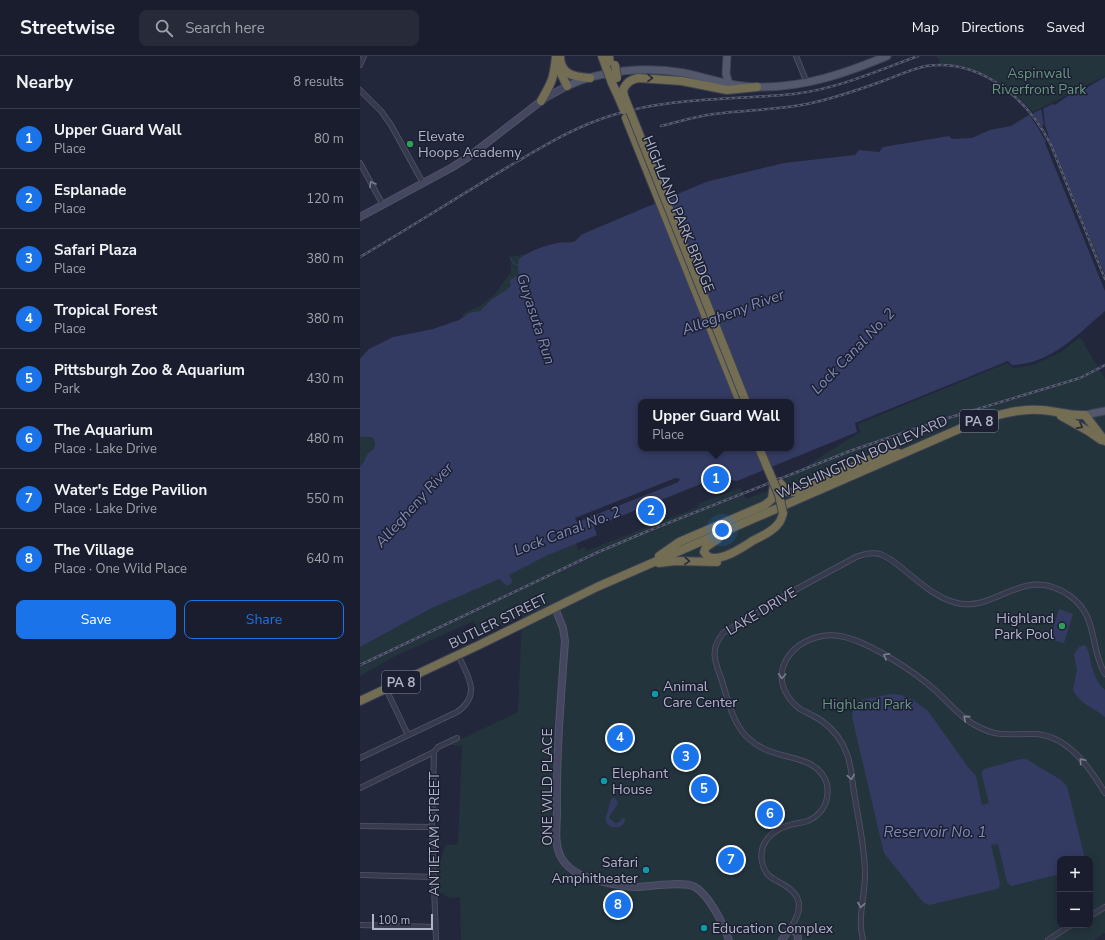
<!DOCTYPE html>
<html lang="en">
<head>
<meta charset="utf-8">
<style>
  :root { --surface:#1a1d2d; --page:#272a39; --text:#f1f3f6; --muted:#9fa2aa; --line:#383b49; --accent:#1a73e8 }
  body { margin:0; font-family:"Nunito Sans",sans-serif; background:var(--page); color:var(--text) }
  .controls { position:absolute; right:12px; bottom:12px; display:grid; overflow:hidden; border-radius:8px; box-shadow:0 2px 10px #0003 }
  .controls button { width:36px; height:36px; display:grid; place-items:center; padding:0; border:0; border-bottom:1px solid var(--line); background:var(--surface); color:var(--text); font:20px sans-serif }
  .scale { position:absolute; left:12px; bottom:10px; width:61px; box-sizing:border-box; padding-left:4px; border:2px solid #b2b5c8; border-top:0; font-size:11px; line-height:14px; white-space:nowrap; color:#b2b5c8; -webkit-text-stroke:3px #1b1f31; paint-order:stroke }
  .you { position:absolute; left:362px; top:474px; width:14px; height:14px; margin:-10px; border:3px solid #fff; border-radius:50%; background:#1a73e8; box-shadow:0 0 0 6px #1a73e833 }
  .badge { display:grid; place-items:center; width:26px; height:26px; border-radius:50%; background:var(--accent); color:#fff; font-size:13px; font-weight:700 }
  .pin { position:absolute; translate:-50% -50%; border:2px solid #fff; box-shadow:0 1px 4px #0006 }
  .popup { position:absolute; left:278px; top:343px; width:156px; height:52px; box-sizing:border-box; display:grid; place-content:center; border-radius:8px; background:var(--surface); filter:drop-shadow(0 1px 3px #0005); font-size:13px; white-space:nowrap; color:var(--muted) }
  .popup b { font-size:15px; color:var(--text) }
  .popup::after { content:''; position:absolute; left:50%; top:100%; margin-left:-8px; border:8px solid transparent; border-top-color:var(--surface) }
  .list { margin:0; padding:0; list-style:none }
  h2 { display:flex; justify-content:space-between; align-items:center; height:52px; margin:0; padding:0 16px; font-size:17px }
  h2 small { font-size:13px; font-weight:400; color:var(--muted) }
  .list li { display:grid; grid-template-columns:26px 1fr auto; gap:12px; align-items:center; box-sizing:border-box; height:60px; padding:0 16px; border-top:1px solid var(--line) }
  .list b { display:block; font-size:15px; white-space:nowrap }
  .list p { margin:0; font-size:13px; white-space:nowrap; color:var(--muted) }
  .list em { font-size:13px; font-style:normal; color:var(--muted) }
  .actions { display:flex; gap:8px; padding:12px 16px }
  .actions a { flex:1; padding:9px 0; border:1px solid var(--accent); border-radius:8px; text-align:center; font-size:14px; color:var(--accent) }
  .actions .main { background:var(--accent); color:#fff }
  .icon { flex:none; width:22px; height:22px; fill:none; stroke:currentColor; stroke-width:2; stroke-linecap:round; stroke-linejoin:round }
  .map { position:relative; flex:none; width:745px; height:884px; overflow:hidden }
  header { display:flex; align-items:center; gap:24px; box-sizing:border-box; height:56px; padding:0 20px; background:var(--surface); border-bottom:1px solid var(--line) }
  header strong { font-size:19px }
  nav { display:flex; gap:22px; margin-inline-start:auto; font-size:14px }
  .search { width:280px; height:36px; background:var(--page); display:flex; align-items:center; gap:10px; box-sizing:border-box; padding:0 14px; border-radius:8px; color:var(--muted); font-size:15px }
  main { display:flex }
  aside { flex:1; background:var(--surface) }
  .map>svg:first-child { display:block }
</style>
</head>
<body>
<header>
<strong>Streetwise</strong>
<div class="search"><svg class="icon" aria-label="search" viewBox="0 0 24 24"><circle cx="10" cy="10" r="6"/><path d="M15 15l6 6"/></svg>Search here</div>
<nav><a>Map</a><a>Directions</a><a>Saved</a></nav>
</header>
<main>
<aside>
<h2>Nearby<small>8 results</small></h2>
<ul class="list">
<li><span class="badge">1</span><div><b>Upper Guard Wall</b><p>Place</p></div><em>80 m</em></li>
<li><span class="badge">2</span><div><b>Esplanade</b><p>Place</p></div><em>120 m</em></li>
<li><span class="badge">3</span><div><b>Safari Plaza</b><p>Place</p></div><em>380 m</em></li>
<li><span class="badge">4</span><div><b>Tropical Forest</b><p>Place</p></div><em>380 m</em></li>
<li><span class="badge">5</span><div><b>Pittsburgh Zoo &amp; Aquarium</b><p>Park</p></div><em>430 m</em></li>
<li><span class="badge">6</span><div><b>The Aquarium</b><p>Place · Lake Drive</p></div><em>480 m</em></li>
<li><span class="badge">7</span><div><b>Water's Edge Pavilion</b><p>Place · Lake Drive</p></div><em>550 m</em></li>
<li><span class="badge">8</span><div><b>The Village</b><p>Place · One Wild Place</p></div><em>640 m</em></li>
</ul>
<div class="actions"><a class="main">Save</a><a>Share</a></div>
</aside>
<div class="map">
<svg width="745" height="884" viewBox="0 0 745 884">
  <rect width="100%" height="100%" fill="#22273c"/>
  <g fill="#24343d" fill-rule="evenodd">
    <path d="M576 0H745V20L673 56C648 28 619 9 581 8Z"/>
    <polygon points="166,198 165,210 155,240 105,263 102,258 120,250 136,237 141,229 151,216 150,201"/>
    <path d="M720 281 745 323V877L734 884H101L100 841 90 842 78 835 77 811 86 789 98 788 102 690 89 689 158 656 162 560 122 580 114 565 35 600 0 620V591L72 552 128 527 139 523 152 526 149 519 154 516 188 499 216 487 218 494 225 491 226 495 338 451 340 447 380 432 386 443 407 435 500 376 498 368 647 307 653 312 673 309 701 296ZM700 803H730V869H700Z"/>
    <path d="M0 381H12C19 392 11 392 7 399 4 405 5 406 0 410Z"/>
  </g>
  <g fill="#343b62" fill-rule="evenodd">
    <path d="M745 21V255C717 279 691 308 652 309L648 305 495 367 497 376 377 425 371 424 368 417 234 471 237 479 188 499 149 519 153 526 147 530 139 523 72 552 0 591V410C7 404 3 404 7 399 12 392 19 392 12 381H0V303L9 293 33 281 73 273 99 264 109 257 120 255 131 244 145 235 151 230 150 224 159 219 158 209 159 203C169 195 184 190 197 187 202 186 208 187 213 186 217 185 219 179 225 177L346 126 424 107 495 99 499 94 519 96 523 91 589 80 592 83 612 82 630 74 651 70 667 60 693 48 695 49 712 37 721 35ZM281 346H431V392H281ZM316 422 318 426 217 466 216 462Z"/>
    <polygon points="699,553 713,558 704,587 690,583"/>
    <path d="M725 589C731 594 730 622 745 634V661C733 651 721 649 713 634L717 614 714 598 719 591Z"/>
    <polygon points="531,638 541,639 553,644 568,655 608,711 616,720 622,749 629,747 622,720 622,716 624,713 661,703 666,703 701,724 707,730 725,803 700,803 700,818 651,830 647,826 638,788 631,789 640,827 639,832 637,833 569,849 563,846 524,797 492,661 494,650 501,644"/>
    <path d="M254 741 258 746C256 753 251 756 249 762L255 767H258L263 762 265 763C265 774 247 774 246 764 245 760 248 758 248 754 250 749 249 744 254 741Z"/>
  </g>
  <g fill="#22273c">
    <polygon points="683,50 685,69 690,84 745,218 745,235 685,87 686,86 678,72 668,57 672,56 682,70 684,69 681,53"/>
    <polygon points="316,422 320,423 318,426 217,466 215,462"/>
  </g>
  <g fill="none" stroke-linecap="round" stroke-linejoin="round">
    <polyline stroke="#343b62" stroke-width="1" points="150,201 153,207 158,209"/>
    <defs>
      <g id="street">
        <polyline points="436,0 447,27"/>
        <polyline points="0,9 4,0"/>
        <polyline points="0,34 21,55 31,69 63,127"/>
        <polyline points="0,107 23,149"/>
        <polyline points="26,633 48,679"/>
        <polyline points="74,696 72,771 76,884"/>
        <path d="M0 702 97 656C122 639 108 620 98 599"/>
        <polyline points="0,732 74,696 78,691 97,682"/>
        <polyline points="0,770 72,771"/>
        <polyline points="0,819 74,821"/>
        <polyline points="730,860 745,851"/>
        <polyline points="0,869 75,871"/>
        <path d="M429 874C438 862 445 846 431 834 419 823 406 825 402 806 398 787 413 773 430 769 436 767 442 767 448 765 457 761 463 754 466 746 468 739 468 731 466 725 457 703 431 703 412 696 402 693 393 687 386 680 372 665 368 644 362 625 355 605 349 595 363 577L435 534 496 501C504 498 511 496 520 498 529 501 536 507 543 513 559 526 576 542 597 547 635 557 664 507 710 540 739 561 729 591 745 618"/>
        <path d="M503 884C497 862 505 841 505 818 505 793 499 767 495 742 492 728 492 711 487 698 482 684 473 673 462 665 455 660 447 657 440 653 427 643 418 628 423 611 427 599 437 589 449 584 458 580 469 578 480 580 508 585 554 615 576 635 588 646 600 661 615 669 640 683 650 677 676 678 708 680 730 712 745 737"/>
        <polyline points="688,884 711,869"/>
      </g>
      <g id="secondary">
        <polyline points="0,161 91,112 107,102 185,42 207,30"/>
        <path d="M195 552 203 572 205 585C201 641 196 698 197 754 197 768 194 786 200 799 203 806 208 811 214 815 227 824 262 831 278 831 291 830 325 825 335 831 349 839 364 869 369 884"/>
        <polyline points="422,884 429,874 437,876 438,884"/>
      </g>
      <g id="primary">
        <polyline points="367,0 366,18 369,28"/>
        <path d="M207 30C242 14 286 10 324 17 348 22 373 31 398 31 444 32 486 17 527 0"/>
        <polyline points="725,359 745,355"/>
      </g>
      <g id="highway">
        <path d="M200 0C200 19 215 21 230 22"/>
        <polyline points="242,0 246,11"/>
        <polyline points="249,0 250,10"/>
        <polyline points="197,9 207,30"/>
        <polyline points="252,27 258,40"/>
        <path d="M264 40 263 34C267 26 270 24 278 22L322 25 367 34 397 31"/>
        <path d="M181 45C192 26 194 22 196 0"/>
        <polyline points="266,62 380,346"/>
        <polyline points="701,360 728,375 741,384"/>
        <polyline points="419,426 428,436 435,436 518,400 538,397"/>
        <path d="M358 483 346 491 344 496C353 513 384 490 394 484 402 480 412 476 418 468 421 465 422 461 423 457"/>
        <polyline points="299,500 319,486 405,449 412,443 414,427"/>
        <polyline points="299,507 316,505 357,506"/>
        <path d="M0 645 119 589 237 531 613 367C634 360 658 352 681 354 696 355 710 360 725 359L745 385"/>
      </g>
    </defs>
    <use href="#street" stroke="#515567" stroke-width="6"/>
    <use href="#secondary" stroke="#515567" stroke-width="8"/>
    <use href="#primary" stroke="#3f4355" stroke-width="9"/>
    <use href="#highway" stroke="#3e4254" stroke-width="10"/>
    <use href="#street" stroke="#363a4c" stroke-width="4.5"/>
    <use href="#secondary" stroke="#44475f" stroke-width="6"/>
    <use href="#primary" stroke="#54586c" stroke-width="7"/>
    <use href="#highway" stroke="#736e53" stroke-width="8"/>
    <defs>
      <g id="rail">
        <path d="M301 70C318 66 336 60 354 58 385 54 416 54 447 48 473 43 498 34 523 25 537 20 551 13 566 10 621 2 668 43 691 89L745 223"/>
        <path d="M0 201C53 170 105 136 158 105 189 87 219 69 253 59 311 41 374 44 434 38 477 33 517 15 558 0"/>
        <polyline points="0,609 236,497 288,475 490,395 575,366 720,322 745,309"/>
      </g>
    </defs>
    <use href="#rail" stroke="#585c73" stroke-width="2.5"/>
    <use href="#rail" stroke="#1b1f31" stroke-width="1" stroke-dasharray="3" stroke-linecap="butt"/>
    <defs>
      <g id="highway-bridge">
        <polyline points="255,9 257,22"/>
        <polyline points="246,11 252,27"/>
        <polyline points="258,40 264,54"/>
        <polyline points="264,40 386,346"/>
        <polyline points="399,392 419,439 423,457"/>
      </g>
    </defs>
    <use href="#highway-bridge" stroke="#3e4254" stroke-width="10" stroke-linecap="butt"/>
    <use href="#highway-bridge" stroke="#736e53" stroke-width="8"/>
  </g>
  <defs><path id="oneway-chevron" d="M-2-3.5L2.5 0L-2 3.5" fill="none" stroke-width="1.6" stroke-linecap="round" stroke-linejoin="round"/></defs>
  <g stroke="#282b36">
    <use href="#oneway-chevron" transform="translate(290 22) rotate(1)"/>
    <use href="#oneway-chevron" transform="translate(720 370) rotate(28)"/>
    <use href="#oneway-chevron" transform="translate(327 505) rotate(3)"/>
  </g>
  <g stroke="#7a7e90">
    <use href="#oneway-chevron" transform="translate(12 128) rotate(-119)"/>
    <use href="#oneway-chevron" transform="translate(526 600) rotate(-151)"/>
    <use href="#oneway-chevron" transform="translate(422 620) rotate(93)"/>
    <use href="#oneway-chevron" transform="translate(606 662) rotate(-139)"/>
    <use href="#oneway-chevron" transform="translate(722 705) rotate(-131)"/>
    <use href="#oneway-chevron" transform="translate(491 721) rotate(81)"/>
    <use href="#oneway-chevron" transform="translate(501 849) rotate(99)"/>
  </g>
  <g fill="#2e9e5b" stroke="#1b1f31" stroke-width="1.5">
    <circle cx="50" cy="88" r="4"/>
    <circle cx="702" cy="570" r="4"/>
  </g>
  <g fill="#0f9aa8" stroke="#1b1f31" stroke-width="1.5">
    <circle cx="295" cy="638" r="4"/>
    <circle cx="244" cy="725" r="4"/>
    <circle cx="286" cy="814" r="4"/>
    <circle cx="344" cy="872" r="4"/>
  </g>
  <g text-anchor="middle" stroke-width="3" stroke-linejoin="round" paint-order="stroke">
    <g fill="#1b1f31" stroke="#85889b" stroke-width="1">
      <rect x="600" y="354" width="38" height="22" rx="3"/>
      <rect x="22" y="615" width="38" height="22" rx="3"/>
    </g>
    <g font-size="13" font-weight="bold" fill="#b2b5c8">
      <text x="619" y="370">PA 8</text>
      <text x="41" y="631">PA 8</text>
    </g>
    <g font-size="14" fill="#689980" stroke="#1b1f31">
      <text x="679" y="22">Aspinwall<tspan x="679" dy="16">Riverfront Park</tspan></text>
      <text x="507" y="653">Highland Park</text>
    </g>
    <g font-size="14" fill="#b2b5c8" stroke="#1b1f31" text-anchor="start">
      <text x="58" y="85">Elevate<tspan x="58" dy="16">Hoops Academy</tspan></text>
      <text x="694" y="567" text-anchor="end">Highland<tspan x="694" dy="16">Park Pool</tspan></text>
      <text x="303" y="635">Animal<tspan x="303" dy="16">Care Center</tspan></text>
      <text x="252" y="722">Elephant<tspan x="252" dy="16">House</tspan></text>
      <text x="278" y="811" text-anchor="end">Safari<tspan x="278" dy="16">Amphitheater</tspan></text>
      <text x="352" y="877">Education Complex</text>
    </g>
    <g font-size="14" fill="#b2b5c8" stroke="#1b1f31">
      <text transform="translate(319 158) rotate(68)" y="5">HIGHLAND PARK BRIDGE</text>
      <text transform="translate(502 401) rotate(-24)" y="5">WASHINGTON BOULEVARD</text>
      <text transform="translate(401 555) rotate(-31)" y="5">LAKE DRIVE</text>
      <text transform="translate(138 565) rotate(-26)" y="5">BUTLER STREET</text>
      <text transform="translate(187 731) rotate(-90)" y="5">ONE WILD PLACE</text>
      <text transform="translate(74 778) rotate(-90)" y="5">ANTIETAM STREET</text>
    </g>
    <g font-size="15" font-style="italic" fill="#808ab5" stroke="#1b1f31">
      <text transform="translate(373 256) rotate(-20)" y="5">Allegheny River</text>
      <text transform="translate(176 263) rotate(72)" y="5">Guyasuta Run</text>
      <text transform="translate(493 295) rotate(-46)" y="5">Lock Canal No. 2</text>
      <text transform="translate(54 449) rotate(-48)" y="5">Allegheny River</text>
      <text transform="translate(207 475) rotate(-21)" y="5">Lock Canal No. 2</text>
      <text x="575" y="781">Reservoir No. 1</text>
    </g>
  </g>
</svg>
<div class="controls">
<button>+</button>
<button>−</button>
</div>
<div class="scale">100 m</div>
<div class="you"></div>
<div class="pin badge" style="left:356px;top:423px">1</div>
<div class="popup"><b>Upper Guard Wall</b>Place</div>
<div class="pin badge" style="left:291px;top:455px">2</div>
<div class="pin badge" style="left:326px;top:701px">3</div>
<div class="pin badge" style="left:260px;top:682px">4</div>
<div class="pin badge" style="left:344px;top:733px">5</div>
<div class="pin badge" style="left:410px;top:758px">6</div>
<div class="pin badge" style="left:371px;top:804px">7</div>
<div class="pin badge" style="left:258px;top:849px">8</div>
</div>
</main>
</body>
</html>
